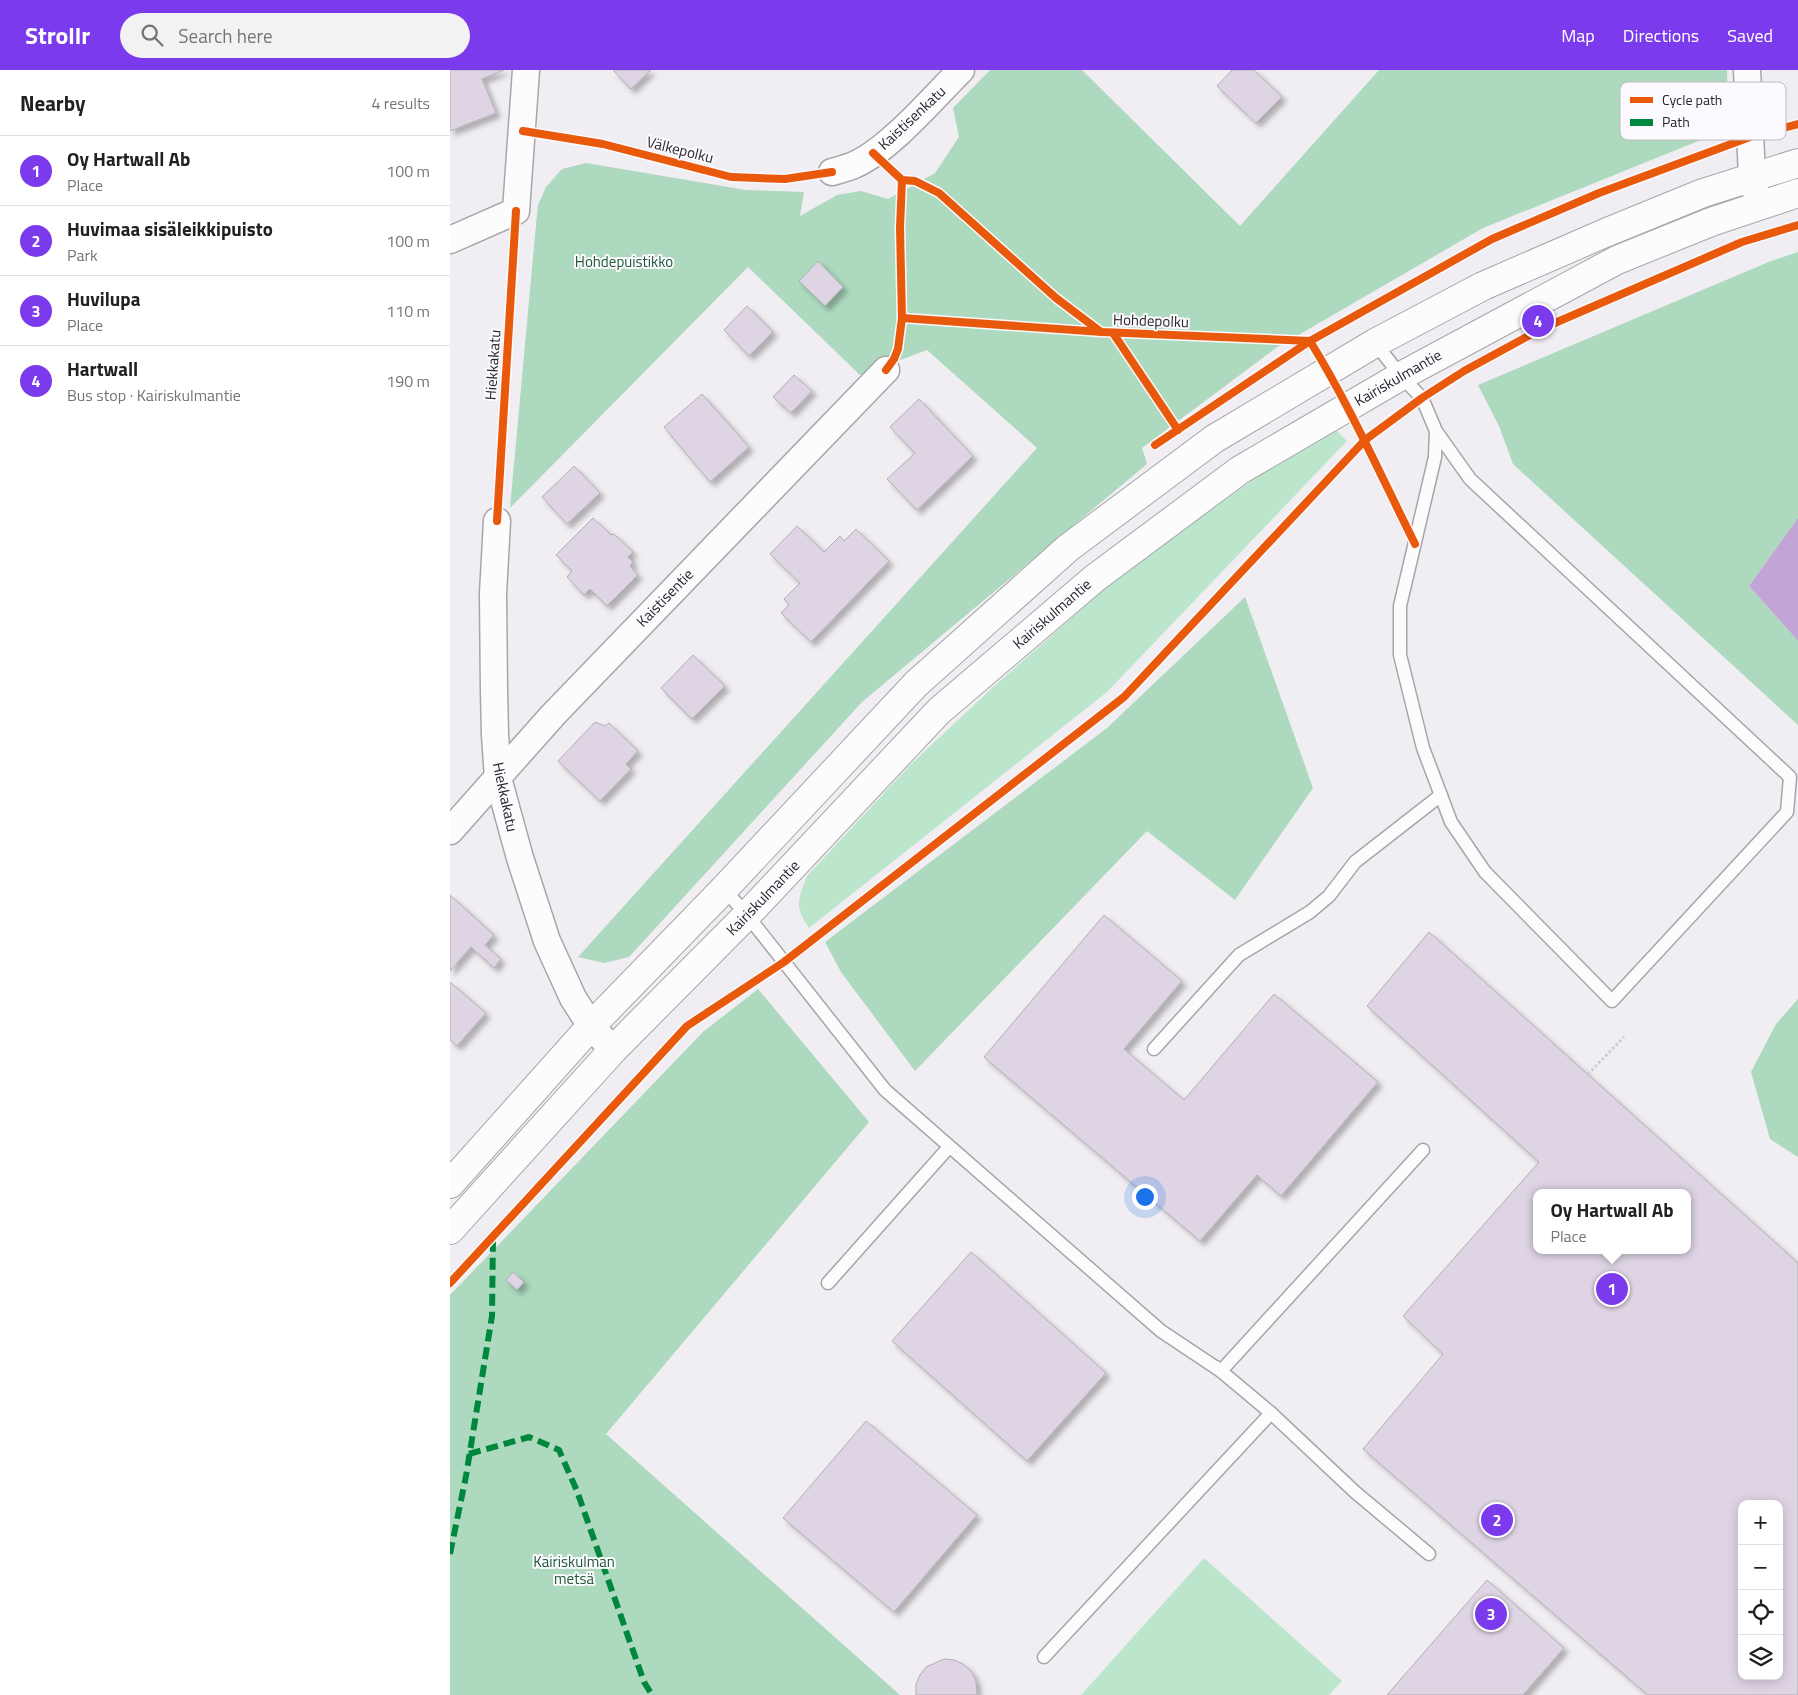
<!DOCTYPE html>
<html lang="en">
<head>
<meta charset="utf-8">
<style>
  :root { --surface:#fff; --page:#f2f2f2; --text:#202124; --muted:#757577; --line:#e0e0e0; --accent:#7c3aed }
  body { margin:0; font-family:"Titillium Web",sans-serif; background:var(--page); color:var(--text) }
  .controls { position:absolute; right:15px; bottom:15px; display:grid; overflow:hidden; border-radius:10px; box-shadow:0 2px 12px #0003 }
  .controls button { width:45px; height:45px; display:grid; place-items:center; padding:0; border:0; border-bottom:1px solid var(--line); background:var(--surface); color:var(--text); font:25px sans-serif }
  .you { position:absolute; left:694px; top:1126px; width:18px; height:18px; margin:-12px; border:4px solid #fff; border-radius:50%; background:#1a73e8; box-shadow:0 0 0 8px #1a73e833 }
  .badge { display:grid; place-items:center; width:32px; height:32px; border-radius:50%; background:var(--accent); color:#fff; font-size:16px; font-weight:700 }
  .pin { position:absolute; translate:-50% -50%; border:2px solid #fff; box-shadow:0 1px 5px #0006 }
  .popup { position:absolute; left:1083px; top:1119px; width:158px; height:65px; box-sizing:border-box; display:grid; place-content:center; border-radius:10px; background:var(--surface); filter:drop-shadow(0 1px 4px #0005); font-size:16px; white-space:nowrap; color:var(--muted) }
  .popup b { font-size:19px; color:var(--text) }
  .popup::after { content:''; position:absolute; left:50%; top:100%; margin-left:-10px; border:10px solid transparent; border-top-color:var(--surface) }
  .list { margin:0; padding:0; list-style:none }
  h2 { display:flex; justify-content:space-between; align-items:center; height:65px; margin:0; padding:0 20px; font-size:21px }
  h2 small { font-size:16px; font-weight:400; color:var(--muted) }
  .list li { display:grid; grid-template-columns:32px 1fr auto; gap:15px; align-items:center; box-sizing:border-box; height:70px; padding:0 20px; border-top:1px solid var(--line) }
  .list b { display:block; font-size:19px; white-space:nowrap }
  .list p { margin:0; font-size:16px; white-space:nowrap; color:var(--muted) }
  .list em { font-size:16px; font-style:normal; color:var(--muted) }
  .icon { flex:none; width:28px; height:28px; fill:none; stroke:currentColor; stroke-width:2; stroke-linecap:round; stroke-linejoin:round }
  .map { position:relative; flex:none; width:1348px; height:1625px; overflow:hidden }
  header { display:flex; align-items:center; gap:30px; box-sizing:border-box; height:70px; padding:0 25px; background:var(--accent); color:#fff }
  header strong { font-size:24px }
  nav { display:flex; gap:28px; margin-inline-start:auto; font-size:18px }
  .search { width:350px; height:45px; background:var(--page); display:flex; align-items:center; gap:12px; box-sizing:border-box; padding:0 18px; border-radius:28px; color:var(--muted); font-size:19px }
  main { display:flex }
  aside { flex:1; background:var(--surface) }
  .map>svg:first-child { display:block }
</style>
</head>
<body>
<header>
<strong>Strollr</strong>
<div class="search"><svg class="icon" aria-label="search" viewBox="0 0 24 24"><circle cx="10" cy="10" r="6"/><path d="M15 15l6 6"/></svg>Search here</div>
<nav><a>Map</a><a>Directions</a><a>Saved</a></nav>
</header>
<main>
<aside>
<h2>Nearby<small>4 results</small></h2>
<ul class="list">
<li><span class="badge">1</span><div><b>Oy Hartwall Ab</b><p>Place</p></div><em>100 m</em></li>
<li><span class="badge">2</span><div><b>Huvimaa sisäleikkipuisto</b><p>Park</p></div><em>100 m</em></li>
<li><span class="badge">3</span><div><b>Huvilupa</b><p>Place</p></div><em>110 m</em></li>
<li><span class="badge">4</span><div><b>Hartwall</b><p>Bus stop · Kairiskulmantie</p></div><em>190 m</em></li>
</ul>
</aside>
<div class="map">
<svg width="1348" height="1625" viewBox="0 0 1348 1625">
  <defs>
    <filter id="shadow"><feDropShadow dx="4.5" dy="4.5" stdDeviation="2.5" flood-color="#0004"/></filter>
  </defs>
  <rect width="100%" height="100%" fill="#f1eef3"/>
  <g fill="#bce6cb">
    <path d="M884 358 897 371 657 622 359 858C344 836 348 830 357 806L460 695 542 618 675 501 862 368Z"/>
    <polygon points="754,1488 892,1611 879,1625 631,1625"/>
  </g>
  <g fill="#add9be">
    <polygon points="540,0 632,0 790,156 929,0 1277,0 1278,59 1033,158 826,278 692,378 697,394 412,632 179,887 154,893 128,887 587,378 477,280 410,305 298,197 60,438 85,165 88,135 96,117 112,99 136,93 296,120 354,122 350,146 387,125 411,121 438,129 485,103 509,67 503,38"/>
    <polygon points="1348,182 1348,448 1299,516 1348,571 1348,655 1063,394 1049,356 1028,315 1321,191"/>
    <polygon points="795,527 863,718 785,830 697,761 465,1001 391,902 375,872 657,658"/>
    <polygon points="308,919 419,1052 156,1364 450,1625 0,1625 0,1225 253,962"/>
    <polygon points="1348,929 1348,1087 1320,1069 1301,1002 1326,954"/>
  </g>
  <polygon fill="#c3a4d6" points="1348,448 1348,571 1299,516"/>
  <g fill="#ded4e4" stroke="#b1afb3" fill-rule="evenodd" filter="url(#shadow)">
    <polygon points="0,0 54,0 32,9 46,43 0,61"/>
    <polygon points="163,0 201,0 181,19"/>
    <polygon points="782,0 804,0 832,27 806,53 767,16"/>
    <polygon points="368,191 393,217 375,236 349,211"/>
    <polygon points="297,236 323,262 299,286 274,260"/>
    <polygon points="344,305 362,321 341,343 323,327"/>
    <polygon points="252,324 299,377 260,412 214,357"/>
    <polygon points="469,329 523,386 467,440 437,409 465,383 440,357"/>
    <polygon points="124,396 150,423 117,454 92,427"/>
    <polygon points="143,448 161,465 164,464 183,482 178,487 183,492 180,496 188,505 157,536 140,519 134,525 117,507 122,501 106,485"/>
    <polygon points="347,456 374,482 390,466 394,471 406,459 439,491 361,572 331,543 339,535 334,529 350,513 320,484"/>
    <polygon points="243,585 275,616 242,649 211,618"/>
    <polygon points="145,652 155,656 159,653 188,681 176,694 181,699 150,731 108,691"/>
    <polygon points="0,825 44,865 35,875 51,889 44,898 21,877 0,901"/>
    <polygon points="654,845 732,911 674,979 734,1030 824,924 928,1012 831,1126 807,1105 750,1171 534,987"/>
    <path d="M979 862 1348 1193V1625H1198L913 1379 993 1284 953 1246 1089 1092 917 936ZM1087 1123H1237V1180H1087ZM1292 1434H1329V1606H1292Z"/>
    <polygon points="0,912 36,943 7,976 0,970"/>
    <polygon points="521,1182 656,1303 577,1391 442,1271"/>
    <polygon points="63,1202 74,1212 67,1220 56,1210"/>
    <polygon points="416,1351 527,1445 444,1542 333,1448"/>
    <polygon points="1037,1510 1114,1578 1073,1625 937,1625"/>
    <polygon points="494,1589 504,1590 513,1594 521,1601 526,1611 527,1625 466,1625 466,1614 470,1605 476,1597"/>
  </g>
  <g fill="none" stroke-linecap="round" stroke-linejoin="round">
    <defs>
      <g id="service">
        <polyline points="925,273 951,306 972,328 986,361 1020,409 1340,707 1337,742 1162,931 1035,802 1001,752 973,678 950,585 950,536 985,387 986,361"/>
        <polyline points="274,819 297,845 435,1020 711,1261 771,1301 973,1080"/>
        <polyline points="704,979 789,885 860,842 879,826 905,792 991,725"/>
        <polyline points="378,1213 499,1077"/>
        <polyline points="821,1343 905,1422 979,1484"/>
        <polyline points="594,1587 821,1343 766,1297"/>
      </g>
      <g id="minor">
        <polyline points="1297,0 1302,106 1309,135"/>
        <path d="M382 102C389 100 397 98 404 95 439 80 483 28 511 0"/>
        <polyline points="0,170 66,141 76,0"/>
        <polyline points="47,451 43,524 44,621 45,665 48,708 70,788 97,871 123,928 141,956 163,980"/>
        <polyline points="0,761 103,645 436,300"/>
      </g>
      <g id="tertiary">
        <polyline points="0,1114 141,956 274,819 466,614 618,478 764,369 925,273 1033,216 1155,163 1253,123 1348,93"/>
        <polyline points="0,1160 163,980 297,845 489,641 645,508 790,400 951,306 1167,190 1261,152 1348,123"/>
      </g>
    </defs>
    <use href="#service" stroke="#a7a5a9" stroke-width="15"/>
    <use href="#minor" stroke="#a7a5a9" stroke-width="29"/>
    <use href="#tertiary" stroke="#a7a5a9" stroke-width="30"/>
    <polyline stroke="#ceccd0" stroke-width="3" stroke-dasharray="2.5 2.5" stroke-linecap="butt" points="1138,1004 1174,967"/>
    <use href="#service" stroke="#fdfcfd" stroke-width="12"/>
    <use href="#minor" stroke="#fdfcfd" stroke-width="26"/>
    <use href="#tertiary" stroke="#fdfcfd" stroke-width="28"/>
    <g stroke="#00873e" stroke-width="6" stroke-dasharray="12 6" stroke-linecap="butt">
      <polyline points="19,1384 79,1367 109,1380 127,1421 194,1612 202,1625"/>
      <polyline points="0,1484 16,1406 42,1246 43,1167"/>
    </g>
    <defs>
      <g id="cycleway">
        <polyline points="73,61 153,74 281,107 335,109 382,102"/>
        <polyline points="423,83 452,110 465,111 489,123 606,228 651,262"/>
        <path d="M452 248 652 262 860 271C900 336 931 406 965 474"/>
        <polyline points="663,263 728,360"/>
        <polyline points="436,300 444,289 448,279 452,248 450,158 452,110"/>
        <polyline points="705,375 860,271 1042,169 1149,123 1300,67 1348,54"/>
        <polyline points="47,451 66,141"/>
        <polyline points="0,1213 237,956 334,892 674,627 915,370 972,328 1014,301 1091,259 1292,172 1348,155"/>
      </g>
    </defs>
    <use href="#cycleway" stroke="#fcfafe" stroke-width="11"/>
    <use href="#cycleway" stroke="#e8590c" stroke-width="8"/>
  </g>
  <g text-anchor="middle" stroke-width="4" stroke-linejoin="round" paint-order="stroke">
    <g font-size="15" fill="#29272b" stroke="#fcfafe">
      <text transform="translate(462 48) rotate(-43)" y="5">Kaistisenkatu</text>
      <text transform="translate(230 80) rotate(14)" y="5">Välkepolku</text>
      <text transform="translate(701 251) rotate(2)" y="5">Hohdepolku</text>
      <text transform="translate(43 295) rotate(-86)" y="5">Hiekkakatu</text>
      <text transform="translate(948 308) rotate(-30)" y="5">Kairiskulmantie</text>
      <text transform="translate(215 528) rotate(-46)" y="5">Kaistisentie</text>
      <text transform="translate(602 544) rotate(-41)" y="5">Kairiskulmantie</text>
      <text transform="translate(55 727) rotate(78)" y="5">Hiekkakatu</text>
      <text transform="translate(313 828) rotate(-46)" y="5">Kairiskulmantie</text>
    </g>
    <g font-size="15" fill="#1d5937" stroke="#fcfafe">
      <text x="174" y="197">Hohdepuistikko</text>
      <text x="124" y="1497">Kairiskulman<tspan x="124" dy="17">metsä</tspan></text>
    </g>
  </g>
  <rect x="1170" y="12" width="166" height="58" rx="8" fill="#fcfafe" stroke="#bdbbbf" stroke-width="1"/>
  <rect x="1180" y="27" width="23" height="6" fill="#e8590c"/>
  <rect x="1180" y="49" width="23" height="7" fill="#00873e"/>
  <g font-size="14" fill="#29272b">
    <text x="1212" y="35">Cycle path</text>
    <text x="1212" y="57">Path</text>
  </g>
</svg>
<div class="controls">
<button>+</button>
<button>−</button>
<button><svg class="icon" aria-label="locate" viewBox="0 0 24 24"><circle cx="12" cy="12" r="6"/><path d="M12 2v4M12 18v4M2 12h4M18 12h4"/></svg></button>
<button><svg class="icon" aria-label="layers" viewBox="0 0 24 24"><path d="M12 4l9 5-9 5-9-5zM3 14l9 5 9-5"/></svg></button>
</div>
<div class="you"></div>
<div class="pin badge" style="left:1162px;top:1219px">1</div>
<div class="popup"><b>Oy Hartwall Ab</b>Place</div>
<div class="pin badge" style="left:1047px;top:1450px">2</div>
<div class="pin badge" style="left:1041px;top:1544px">3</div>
<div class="pin badge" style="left:1088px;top:251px">4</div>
</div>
</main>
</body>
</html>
